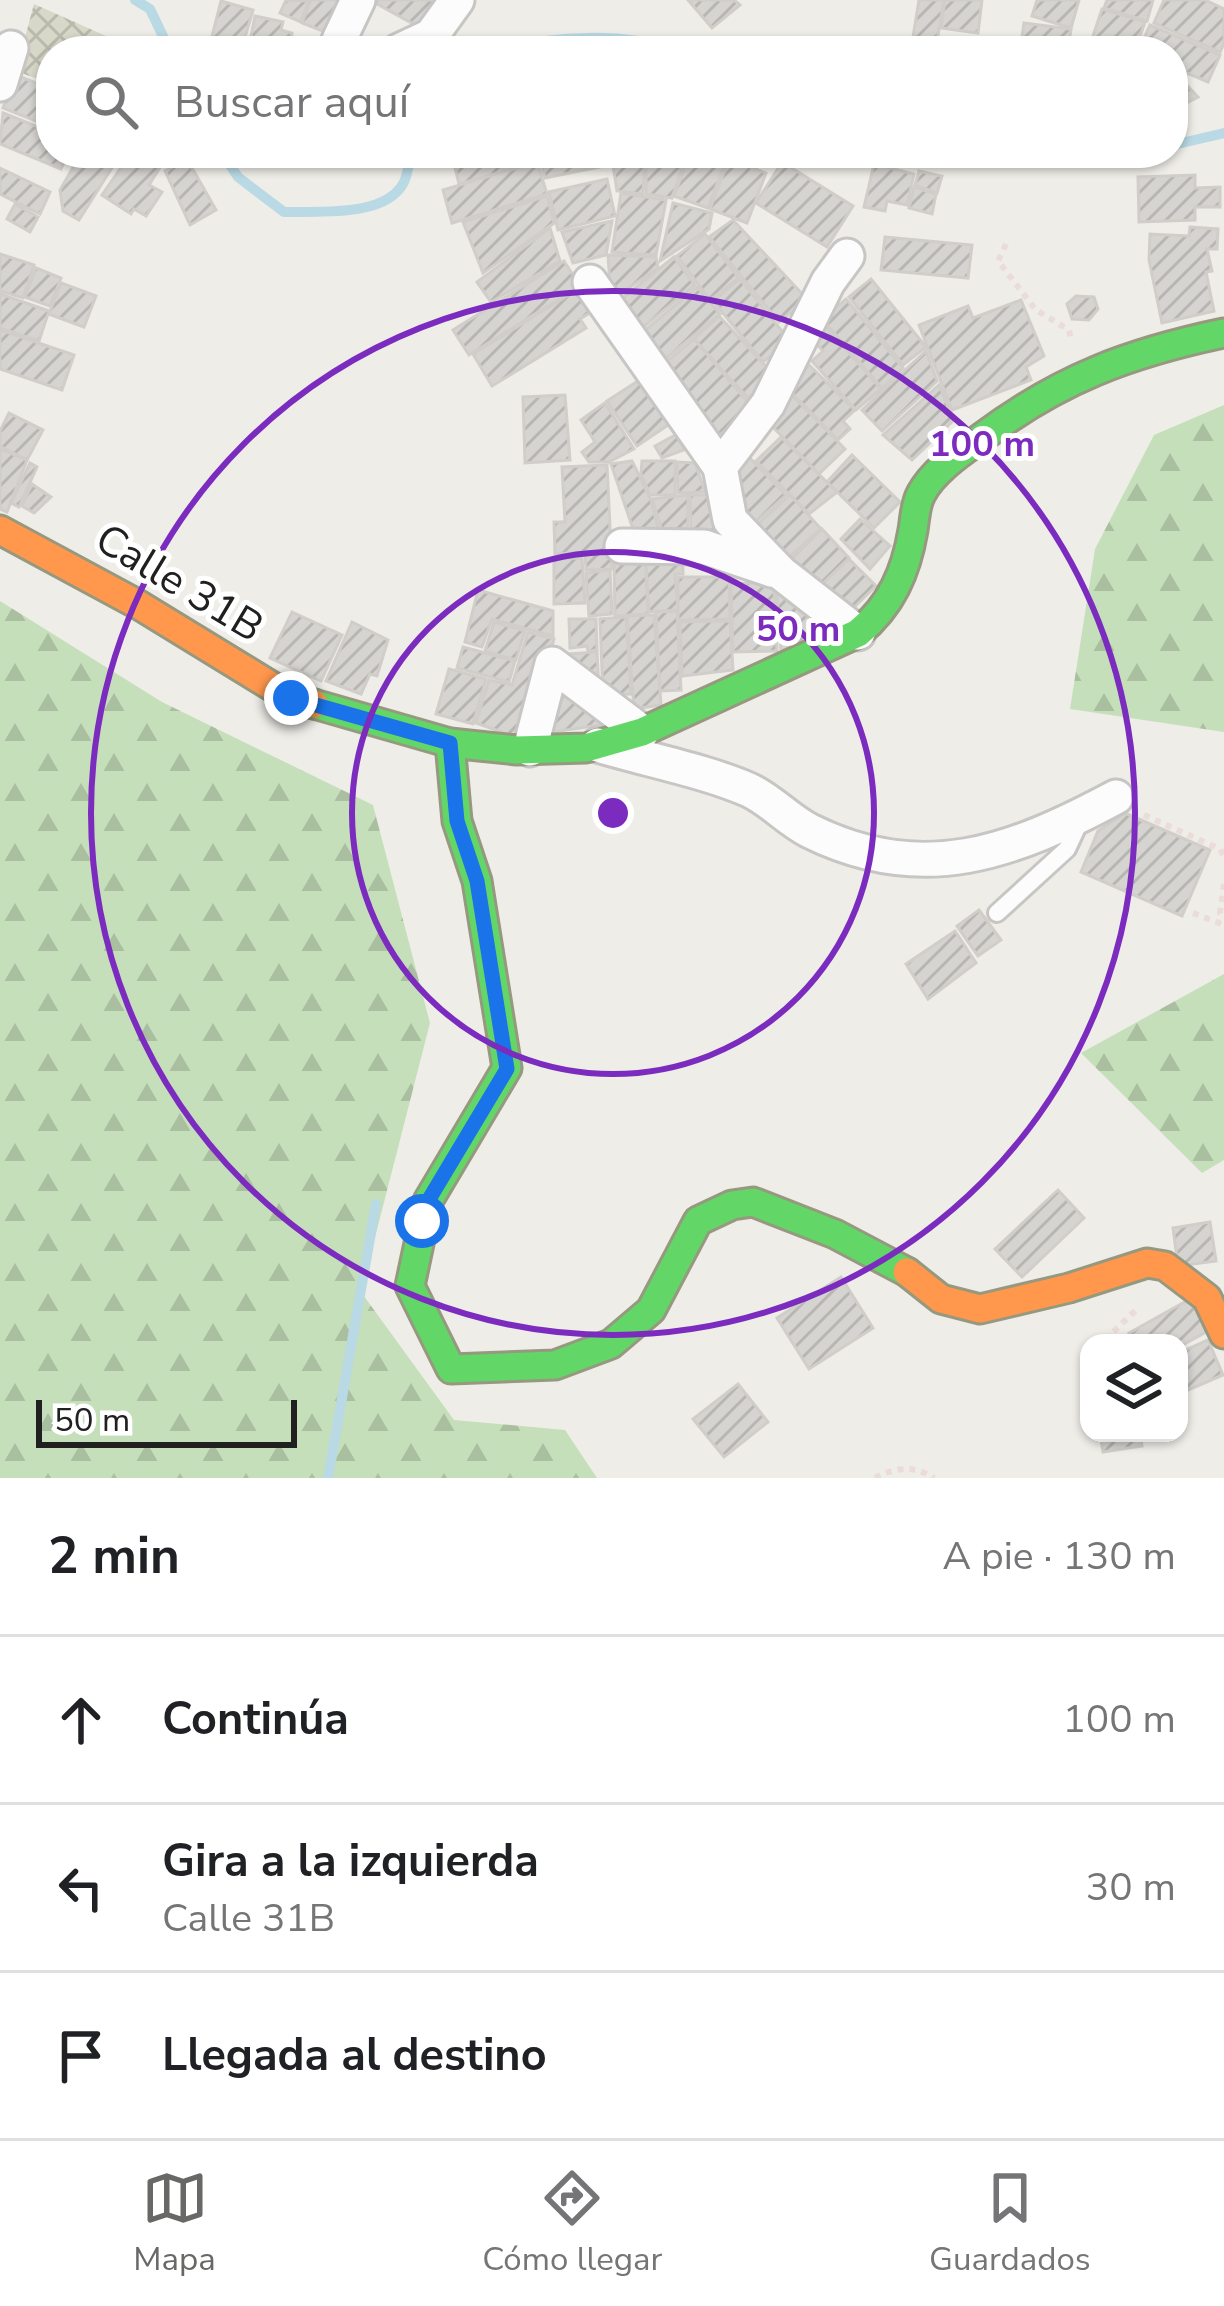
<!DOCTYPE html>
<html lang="es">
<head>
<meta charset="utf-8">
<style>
  :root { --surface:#fff; --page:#f6f6f6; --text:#202124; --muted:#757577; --line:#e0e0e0; --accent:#686866 }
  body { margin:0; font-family:"Nunito Sans",sans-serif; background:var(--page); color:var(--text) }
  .controls { position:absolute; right:36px; bottom:36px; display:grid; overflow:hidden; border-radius:24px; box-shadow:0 3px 9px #0004 }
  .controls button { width:108px; height:108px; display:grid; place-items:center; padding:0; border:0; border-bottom:3px solid var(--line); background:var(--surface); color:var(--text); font:60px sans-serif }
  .scale { position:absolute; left:36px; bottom:30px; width:261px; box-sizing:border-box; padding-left:12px; border:6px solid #202020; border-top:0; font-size:33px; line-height:42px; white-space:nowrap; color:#202020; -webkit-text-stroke:9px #fff; paint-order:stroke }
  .stop { position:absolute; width:36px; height:36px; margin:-27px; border:9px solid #1a73e8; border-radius:50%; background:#fff }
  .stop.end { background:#1a73e8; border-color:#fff; box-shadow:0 3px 12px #0008 }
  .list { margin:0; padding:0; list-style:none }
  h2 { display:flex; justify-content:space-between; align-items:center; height:156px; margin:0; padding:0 48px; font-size:51px }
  h2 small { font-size:39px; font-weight:400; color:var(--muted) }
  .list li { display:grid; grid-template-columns:78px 1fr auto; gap:36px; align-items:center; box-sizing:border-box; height:168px; padding:0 48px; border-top:3px solid var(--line) }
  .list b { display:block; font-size:45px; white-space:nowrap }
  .list p { margin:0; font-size:39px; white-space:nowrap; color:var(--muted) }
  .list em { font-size:39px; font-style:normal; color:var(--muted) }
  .icon { flex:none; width:66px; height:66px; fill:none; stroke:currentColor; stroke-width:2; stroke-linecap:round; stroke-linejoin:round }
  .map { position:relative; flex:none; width:1224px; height:1478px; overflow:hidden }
  .search { position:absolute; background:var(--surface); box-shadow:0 3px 9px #0004; left:36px; right:36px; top:36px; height:132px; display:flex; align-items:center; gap:30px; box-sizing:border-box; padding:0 42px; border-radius:48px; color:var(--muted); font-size:45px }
  .sheet { height:660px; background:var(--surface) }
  nav { display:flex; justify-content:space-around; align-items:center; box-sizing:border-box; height:168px; border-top:3px solid var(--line); background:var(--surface); font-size:33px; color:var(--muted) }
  nav a { display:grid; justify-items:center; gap:6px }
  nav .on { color:var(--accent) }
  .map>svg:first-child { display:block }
</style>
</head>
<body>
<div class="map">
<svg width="1224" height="1478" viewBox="0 0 1224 1478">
  <defs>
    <pattern id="construction-cross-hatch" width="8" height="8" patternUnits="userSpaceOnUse" patternTransform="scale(3)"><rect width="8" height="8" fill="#d8d8c9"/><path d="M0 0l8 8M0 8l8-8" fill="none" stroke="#b9b9ac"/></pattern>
    <pattern id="forest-firs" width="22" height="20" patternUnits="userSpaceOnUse" patternTransform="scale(3)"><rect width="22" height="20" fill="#c6dfbb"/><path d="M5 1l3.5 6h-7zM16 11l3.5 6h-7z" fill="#aabfa0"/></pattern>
    <pattern id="building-hatch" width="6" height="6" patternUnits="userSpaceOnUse" patternTransform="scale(3)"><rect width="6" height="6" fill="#d6d4d1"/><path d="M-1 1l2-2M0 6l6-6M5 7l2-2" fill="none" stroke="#b7b6b3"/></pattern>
  </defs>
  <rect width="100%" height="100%" fill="#eeede8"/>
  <polygon fill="url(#construction-cross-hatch)" points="34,4 115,40 109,51 51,51 51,84 16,71"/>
  <g fill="url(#forest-firs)">
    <polygon points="1224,405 1224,732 1070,709 1095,549 1154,435"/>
    <polygon points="0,601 162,702 373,805 430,1023 361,1292 454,1420 565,1430 597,1478 0,1478"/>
    <polygon points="1224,974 1224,1160 1202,1173 1081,1053"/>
  </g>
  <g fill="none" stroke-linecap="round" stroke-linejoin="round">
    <g stroke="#b9d9e4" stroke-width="10">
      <polyline points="135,0 150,9 170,51"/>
      <path d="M500 51C550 35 627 32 676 51"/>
      <polyline points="1173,145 1224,133"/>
      <path d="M222 153 238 177 284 212C318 211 386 218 404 182 408 174 409 162 411 153"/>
      <path d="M978 153C996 159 1012 167 1028 153"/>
      <polyline points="1081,153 1100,153"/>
      <polyline points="328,1478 376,1204"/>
    </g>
  </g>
  <g fill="url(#building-hatch)" stroke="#d1cec9" stroke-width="3">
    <polygon points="286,0 309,1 301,22 280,13"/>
    <polygon points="311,0 353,0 338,37 302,23"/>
    <polygon points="370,0 448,0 426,31"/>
    <polygon points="688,0 734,0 740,5 712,28"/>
    <polygon points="919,0 944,0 937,41 913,37"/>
    <polygon points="945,0 982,0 978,33 941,28"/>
    <polygon points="1037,0 1079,0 1071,28 1032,16"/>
    <polygon points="1107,0 1153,0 1147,21 1104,8"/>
    <polygon points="1164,0 1205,0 1224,9 1224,43 1220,52 1154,23"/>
    <polygon points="221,1 253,10 241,51 209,48"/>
    <polygon points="1102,9 1145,22 1135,51 1089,48"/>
    <polygon points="255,16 283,22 281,30 292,33 291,44 280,43 277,51 248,51"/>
    <polygon points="1024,23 1071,29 1068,51 1020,51"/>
    <polygon points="1150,25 1220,55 1208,82 1187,73 1184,80 1173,75 1173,51 1138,51"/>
    <polygon points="16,75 51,89 51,127 3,108"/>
    <polygon points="1173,77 1184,82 1198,97 1173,110"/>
    <polygon points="3,113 51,132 51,153 68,153 61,169 0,144"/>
    <polygon points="73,153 87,153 113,166 79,220 63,211 60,190 75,164 70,162"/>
    <polygon points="131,153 169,153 149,185 162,192 146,216 134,209 131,214 102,195"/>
    <polygon points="460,153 534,153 537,162 459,184 452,155"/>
    <polygon points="539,153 601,153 604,166 545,178"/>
    <polygon points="611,153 645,153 643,194 617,191"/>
    <polygon points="646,153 687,153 672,198 646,194"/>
    <polygon points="690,153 707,153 726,160 708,208 674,196"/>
    <polygon points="187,159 216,210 190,225 165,171"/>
    <polygon points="729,159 766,173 747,223 710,209"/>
    <polygon points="537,162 547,194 452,223 443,190"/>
    <polygon points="782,162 853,206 827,247 756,203"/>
    <polygon points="874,164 914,174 907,205 887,201 885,211 864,207"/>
    <polygon points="0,168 50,192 40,214 0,194"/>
    <polygon points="919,171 942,176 937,193 915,185"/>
    <polygon points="1195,175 1195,188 1220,187 1220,207 1195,207 1195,220 1139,222 1138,177"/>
    <polygon points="607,179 615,216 558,230 549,192"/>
    <polygon points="914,187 936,194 932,214 909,208"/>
    <polygon points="621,193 666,200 656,255 612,252"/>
    <polygon points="547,196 554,223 483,273 463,222"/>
    <polygon points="673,203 712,213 709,229 660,261"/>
    <polygon points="15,204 38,217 30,232 7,219"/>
    <polygon points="733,220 807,299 779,322 709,237"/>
    <polygon points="612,221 606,255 573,263 562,232"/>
    <polygon points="1190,227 1218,229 1217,249 1207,249 1212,271 1206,272 1214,311 1162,323 1149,260 1150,234 1189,236"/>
    <polygon points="550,228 560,261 491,302 477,282"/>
    <polygon points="705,234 739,278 710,300 677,256"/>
    <polygon points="885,237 972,245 968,278 881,270"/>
    <polygon points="0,254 34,265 23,298 0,291"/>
    <polygon points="608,255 656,257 658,268 611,300"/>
    <polygon points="674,257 695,285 636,333 614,305"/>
    <polygon points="564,261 580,286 469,355 453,330"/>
    <polygon points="36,268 61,278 50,306 25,297"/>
    <polygon points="740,279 790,341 763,362 713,301"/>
    <polygon points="871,279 926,347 903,365 849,297"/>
    <polygon points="61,283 96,296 84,327 49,314"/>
    <polygon points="583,286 596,309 580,319 586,328 492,386 473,354"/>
    <polygon points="697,287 720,314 659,364 637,337"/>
    <polygon points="0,294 49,311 39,341 0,328"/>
    <polygon points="1076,296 1094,297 1098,309 1089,320 1072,319 1067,304"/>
    <polygon points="846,299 903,368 882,388 822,319"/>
    <polygon points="1021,300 1044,356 1026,367 1031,380 952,410 919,325 968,306 973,318"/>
    <polygon points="719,316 774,375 748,398 694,339"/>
    <polygon points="826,327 881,389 856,410 812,361 823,351 812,339"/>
    <polygon points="0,330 74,355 62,390 0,369"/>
    <polygon points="694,339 752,407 719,436 659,368"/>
    <polygon points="926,351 937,381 882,431 862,410"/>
    <polygon points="809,365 855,410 843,421 850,429 838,440 786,387"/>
    <polygon points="644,377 674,421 637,446 607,401"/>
    <polygon points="939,385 954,420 912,460 883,435"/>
    <polygon points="565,395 570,460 525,463 523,397"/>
    <polygon points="792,395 845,449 819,474 766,420"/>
    <polygon points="605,403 634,449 609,462 589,462 582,452 595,442 581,420"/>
    <polygon points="9,413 43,430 27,460 0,446 0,431"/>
    <polygon points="677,434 684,450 662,458 655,446"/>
    <polygon points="781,437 837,492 809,514 756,461"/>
    <polygon points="0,449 27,460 7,512 0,509"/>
    <polygon points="745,453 786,495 756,522 740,504 736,484"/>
    <polygon points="852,455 900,502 874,528 827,482"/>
    <polygon points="632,461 651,500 659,532 634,532 611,464"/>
    <polygon points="642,461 675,461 675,495 650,495 641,474"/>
    <polygon points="677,462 695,463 705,492 678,493"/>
    <polygon points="30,463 37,467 19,507 11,503"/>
    <polygon points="607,465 612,569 586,570 585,552 555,554 554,522 565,522 562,467"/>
    <polygon points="32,484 51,497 34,513 22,506"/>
    <polygon points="688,495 688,534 663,534 652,499"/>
    <polygon points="690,495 707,495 719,532 691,530"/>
    <polygon points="790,495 821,529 788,558 757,525"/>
    <polygon points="860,519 890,546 870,569 841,539"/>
    <polygon points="822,529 849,558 819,587 791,559"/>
    <polygon points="682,546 683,574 675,574 678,610 649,612 645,548"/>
    <polygon points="645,556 648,614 615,616 614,557"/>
    <polygon points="582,558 585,603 554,604 554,559"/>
    <polygon points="849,559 876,586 847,614 820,586"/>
    <polygon points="610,570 612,614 589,616 586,573"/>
    <polygon points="678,577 729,577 730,619 678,620"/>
    <polygon points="774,582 777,651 733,652 731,584"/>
    <polygon points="478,590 553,611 553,636 492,619 482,647 465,642"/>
    <polygon points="776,590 803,597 830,632 781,651"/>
    <polygon points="677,611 681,690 660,691 656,612"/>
    <polygon points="292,612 342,635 321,681 270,658"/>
    <polygon points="654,615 661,705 634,709 627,616"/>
    <polygon points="626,617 631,694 603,695 600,619"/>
    <polygon points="569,619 596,619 597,650 588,651 587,646 570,648"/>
    <polygon points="730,621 733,670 682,676 680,622"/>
    <polygon points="352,622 388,640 377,676 370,674 361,694 326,681"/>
    <polygon points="494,622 525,631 516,660 485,651"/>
    <polygon points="528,632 554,639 525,740 476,723 489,680 512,685"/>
    <polygon points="463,647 515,661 509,682 457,668"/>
    <polygon points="597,652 599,691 571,689 569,654"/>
    <polygon points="449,669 486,679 473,724 436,714"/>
    <polygon points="552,677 608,724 539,734"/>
    <polygon points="1125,813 1210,850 1182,916 1081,872 1098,831"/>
    <polygon points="979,910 1001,940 978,956 957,926"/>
    <polygon points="955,931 976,963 928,999 906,964"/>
    <polygon points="1058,1190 1084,1218 1022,1277 995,1249"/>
    <polygon points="1210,1222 1216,1261 1178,1266 1173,1228"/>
    <polygon points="841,1277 873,1328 809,1369 777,1318"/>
    <polygon points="1190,1299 1208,1331 1179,1347 1179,1343 1135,1343 1129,1333"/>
    <polygon points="1208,1340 1223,1375 1179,1394 1179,1353"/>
    <polygon points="738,1384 768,1422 724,1457 693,1419"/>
    <polygon points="1100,1433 1140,1433 1142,1446 1103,1452"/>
  </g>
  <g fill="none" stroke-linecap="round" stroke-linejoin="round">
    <defs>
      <polyline id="lane" points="997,913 1067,849 1080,821"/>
      <g id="street">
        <polyline points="344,51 339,40 358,0"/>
        <polyline points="399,51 431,36 457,0"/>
        <polyline points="0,84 11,48"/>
        <polyline points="847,256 828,282 768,404 720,467 730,520 781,573 858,633"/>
        <polyline points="590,282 720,467"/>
        <polyline points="622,546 704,547 772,570"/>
        <path d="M598 745C644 759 706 771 749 790 771 800 788 820 810 831 923 887 1013 852 1116 797"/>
        <polyline points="530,749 552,664 642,732"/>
      </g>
      <g id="fast">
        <path d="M314 704 450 743 517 750 586 748 642 732 858 633C891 606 906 572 913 530 915 518 915 505 921 494 933 471 960 453 981 438 1059 379 1129 353 1224 333"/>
        <polyline points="450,743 457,821 477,881 507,1068 428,1201 410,1286 451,1369 555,1365 611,1344 651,1310 698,1221 732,1205 753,1202 835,1234 907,1272"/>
      </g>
      <g id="slow">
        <polyline points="0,530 139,605 291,698 314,704"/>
        <polyline points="907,1272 941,1299 980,1309 1069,1288 1147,1263 1165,1266 1207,1298 1224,1334"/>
      </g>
    </defs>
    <use href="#lane" stroke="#c7c6c4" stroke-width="22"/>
    <use href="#street" stroke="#c7c6c4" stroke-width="39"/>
    <use href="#fast" stroke="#96997f" stroke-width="33"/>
    <use href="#slow" stroke="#96997f" stroke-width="33"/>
    <g stroke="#ecdcd9" stroke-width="6" stroke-dasharray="6 6" stroke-linecap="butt">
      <polyline points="1006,244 998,261 1036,310 1069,330 1071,339"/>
      <polyline points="1144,815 1220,849 1224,857"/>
      <polyline points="1224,884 1220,913 1224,916"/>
      <polyline points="1193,913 1224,925"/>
      <polyline points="1112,1343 1112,1333 1137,1309"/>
      <path d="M875 1478C896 1467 914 1465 934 1478"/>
    </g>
    <use href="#lane" stroke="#fcfcfc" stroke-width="16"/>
    <use href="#street" stroke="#fcfcfc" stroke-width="33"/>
    <use href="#fast" stroke="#63d668" stroke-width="27"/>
    <use href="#slow" stroke="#ff974d" stroke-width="27"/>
  </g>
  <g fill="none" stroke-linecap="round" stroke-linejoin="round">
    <polyline stroke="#1a73e8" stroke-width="15" points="291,698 450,743 457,821 477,881 507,1069 428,1201 422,1221"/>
  </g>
  <g fill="none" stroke="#7b2cbf" stroke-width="6">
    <circle cx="613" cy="813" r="261"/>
    <circle cx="613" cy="813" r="522"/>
  </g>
  <g text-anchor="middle" stroke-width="10" stroke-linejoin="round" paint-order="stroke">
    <g font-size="42" fill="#202020" stroke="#fff">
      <text transform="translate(180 582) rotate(31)" y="15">Calle 31B</text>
    </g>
  </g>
  <circle cx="613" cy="813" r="18" fill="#7b2cbf" stroke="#fff" stroke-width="6"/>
  <g font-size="36" text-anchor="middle" font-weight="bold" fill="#7b2cbf" stroke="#fff" stroke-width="10" stroke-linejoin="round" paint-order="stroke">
    <text x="982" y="456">100 m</text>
    <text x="798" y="641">50 m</text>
  </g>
</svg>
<div class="controls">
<button><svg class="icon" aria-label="layers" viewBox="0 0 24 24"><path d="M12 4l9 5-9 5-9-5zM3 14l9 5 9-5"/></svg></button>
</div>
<div class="scale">50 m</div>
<div class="stop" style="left:422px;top:1221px"></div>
<div class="stop end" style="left:291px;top:698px"></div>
<div class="search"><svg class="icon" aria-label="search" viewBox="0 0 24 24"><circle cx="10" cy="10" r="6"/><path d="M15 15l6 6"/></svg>Buscar aquí</div>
</div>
<section class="sheet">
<h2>2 min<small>A pie · 130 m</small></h2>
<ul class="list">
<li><svg class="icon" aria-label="ahead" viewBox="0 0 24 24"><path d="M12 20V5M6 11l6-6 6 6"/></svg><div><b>Continúa</b></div><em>100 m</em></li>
<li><svg class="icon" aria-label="left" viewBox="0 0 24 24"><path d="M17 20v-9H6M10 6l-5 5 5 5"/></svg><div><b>Gira a la izquierda</b><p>Calle 31B</p></div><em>30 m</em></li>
<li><svg class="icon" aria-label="arrive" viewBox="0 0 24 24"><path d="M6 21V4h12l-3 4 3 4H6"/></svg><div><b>Llegada al destino</b></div></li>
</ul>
</section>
<nav>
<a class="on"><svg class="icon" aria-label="map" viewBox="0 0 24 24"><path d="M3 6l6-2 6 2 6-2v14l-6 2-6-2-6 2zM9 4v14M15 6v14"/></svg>Mapa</a>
<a><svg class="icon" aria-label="directions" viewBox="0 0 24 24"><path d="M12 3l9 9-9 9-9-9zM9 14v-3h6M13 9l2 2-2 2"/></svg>Cómo llegar</a>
<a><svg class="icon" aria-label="saved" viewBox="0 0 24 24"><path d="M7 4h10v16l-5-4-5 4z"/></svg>Guardados</a>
</nav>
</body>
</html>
